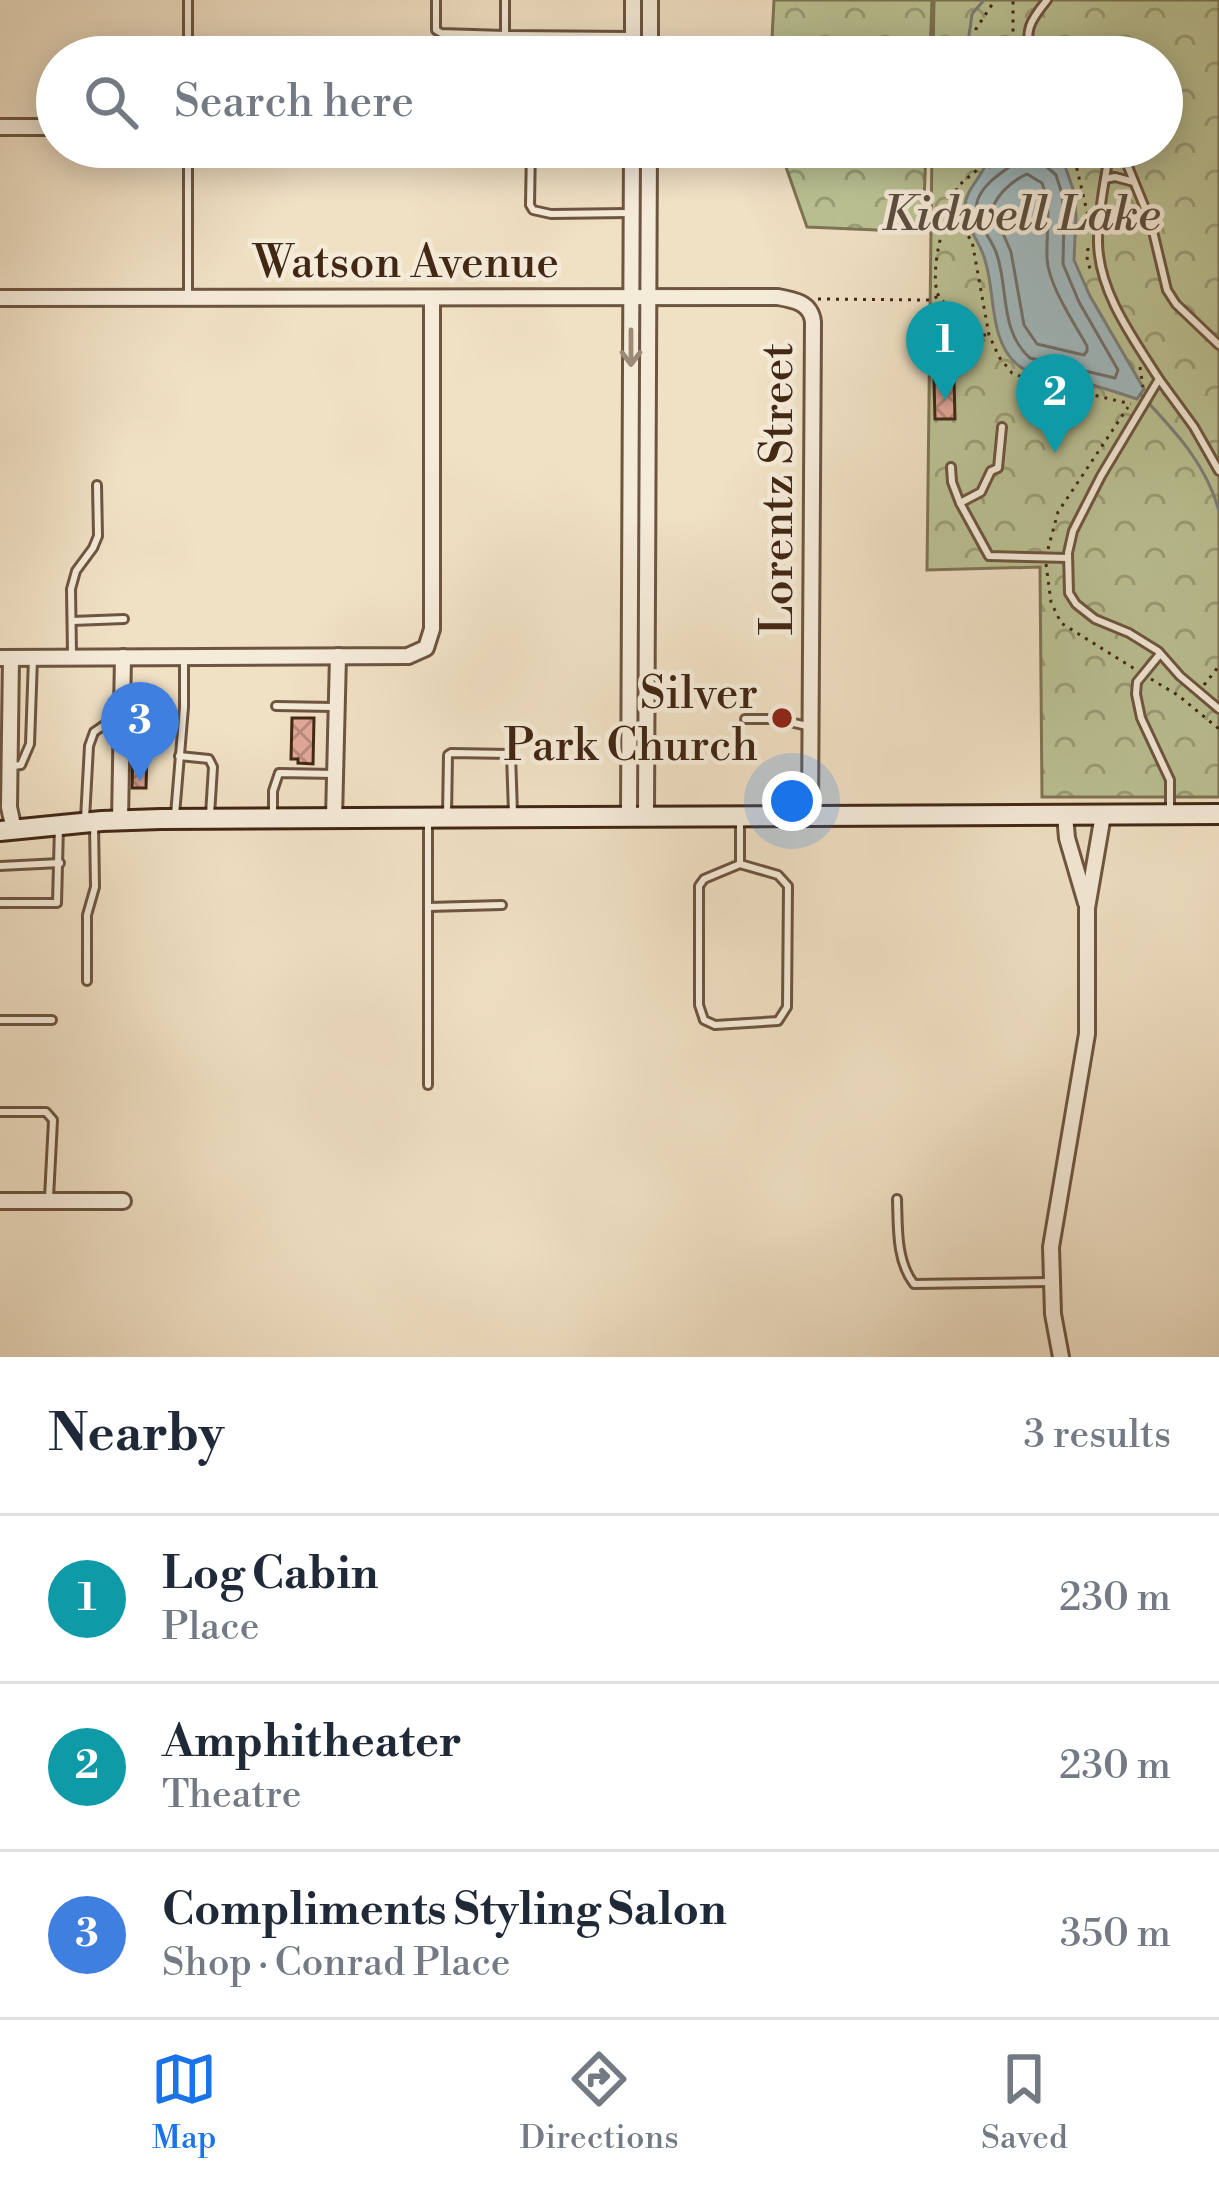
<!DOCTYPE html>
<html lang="en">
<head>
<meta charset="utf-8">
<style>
  :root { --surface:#fff; --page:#f2f2f3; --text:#1f2937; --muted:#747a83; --line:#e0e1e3; --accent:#1a73e8 }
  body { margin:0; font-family:"Libre Bodoni",serif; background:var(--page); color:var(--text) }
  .you { position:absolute; left:792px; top:801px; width:42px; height:42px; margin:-30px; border:9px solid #fff; border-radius:50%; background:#1a73e8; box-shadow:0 0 0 18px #1a73e833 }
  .badge { display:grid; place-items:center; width:78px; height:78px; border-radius:50%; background:var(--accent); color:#fff; font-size:39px; font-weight:700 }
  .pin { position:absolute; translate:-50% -99px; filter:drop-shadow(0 3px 6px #0008) }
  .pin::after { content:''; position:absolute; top:63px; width:42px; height:36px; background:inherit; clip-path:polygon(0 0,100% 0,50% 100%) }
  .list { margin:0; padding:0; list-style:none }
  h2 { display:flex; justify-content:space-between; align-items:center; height:156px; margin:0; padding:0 48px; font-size:51px }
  h2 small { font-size:39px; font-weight:400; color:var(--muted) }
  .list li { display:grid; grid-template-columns:78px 1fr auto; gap:36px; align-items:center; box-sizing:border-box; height:168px; padding:0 48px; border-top:3px solid var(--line) }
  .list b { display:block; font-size:45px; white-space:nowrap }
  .list p { margin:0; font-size:39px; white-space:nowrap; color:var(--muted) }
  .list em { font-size:39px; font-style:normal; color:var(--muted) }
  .icon { flex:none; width:66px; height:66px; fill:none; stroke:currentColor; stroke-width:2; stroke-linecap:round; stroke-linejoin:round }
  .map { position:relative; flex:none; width:1219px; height:1357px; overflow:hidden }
  .search { position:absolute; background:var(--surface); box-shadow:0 6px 30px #0003; left:36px; right:36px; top:36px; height:132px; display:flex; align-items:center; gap:30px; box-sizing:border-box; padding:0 42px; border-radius:66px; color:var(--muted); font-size:45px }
  .sheet { height:660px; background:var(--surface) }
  nav { display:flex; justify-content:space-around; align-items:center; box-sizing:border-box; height:168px; border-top:3px solid var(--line); background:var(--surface); font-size:33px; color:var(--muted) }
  nav a { display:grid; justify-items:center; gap:6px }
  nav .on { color:var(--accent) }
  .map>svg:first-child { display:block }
</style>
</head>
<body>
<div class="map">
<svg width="1219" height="1357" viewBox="0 0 1219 1357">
  <defs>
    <pattern id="forest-crowns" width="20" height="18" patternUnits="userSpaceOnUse" patternTransform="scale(3)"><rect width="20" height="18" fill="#bbc294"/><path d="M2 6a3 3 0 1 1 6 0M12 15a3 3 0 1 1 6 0" fill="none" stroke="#9a9e78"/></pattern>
    <pattern id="building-cross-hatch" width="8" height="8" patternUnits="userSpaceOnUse" patternTransform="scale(3)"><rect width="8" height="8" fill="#e2a99b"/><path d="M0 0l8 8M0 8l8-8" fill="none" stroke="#b98a7d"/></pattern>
  </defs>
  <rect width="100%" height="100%" fill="#f0e0c4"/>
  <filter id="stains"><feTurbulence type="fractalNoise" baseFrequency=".00167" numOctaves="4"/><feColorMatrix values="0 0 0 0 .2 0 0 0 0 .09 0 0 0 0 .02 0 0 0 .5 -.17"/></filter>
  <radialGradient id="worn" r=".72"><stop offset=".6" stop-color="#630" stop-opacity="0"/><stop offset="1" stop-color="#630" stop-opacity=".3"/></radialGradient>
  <g fill="url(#forest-crowns)" stroke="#7e7454" stroke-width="3">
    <polygon points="774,0 932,0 930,57 771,57"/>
    <polygon points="934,0 1219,0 1219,797 1042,797 1040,567 927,570 932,147 1162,147 1162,57 933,57"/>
    <polygon points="779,147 926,147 923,232 807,227"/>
  </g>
  <path fill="#a1bac0" stroke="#7b7f7b" stroke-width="3" d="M1036 148 1065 166 1074 192 1076 217 1074 260 1090 296 1144 389 1137 399C1122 394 1107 389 1092 385 1073 380 1034 377 1019 366 988 342 996 293 985 260 980 241 965 227 965 207 965 191 979 180 985 166L990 167C1004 152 1017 149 1036 148Z"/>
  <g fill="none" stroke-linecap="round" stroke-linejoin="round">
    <g stroke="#72706a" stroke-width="3">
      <path d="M1025 153H1031L1056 175 1062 194 1064 217 1063 264 1079 302 1118 370 1115 378 1030 358C999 331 1009 287 996 252 990 236 971 216 978 199 987 177 1012 169 1025 153Z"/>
      <path d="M1027 174 1042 183C1052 209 1046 232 1047 259 1049 286 1074 323 1087 346V351L1084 355 1037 344 1024 325 1011 252 992 208C999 193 1012 181 1027 174Z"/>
    </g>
    <g stroke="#7b7f7b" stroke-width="3">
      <polyline points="966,57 972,14 984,0"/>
      <polyline points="978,147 985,166"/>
      <path d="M1140 394C1173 429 1206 463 1219 511"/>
    </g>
  </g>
  <g fill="url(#building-cross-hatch)" stroke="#422714" stroke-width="3">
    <polygon points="954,378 955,419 935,419 934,380"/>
    <polygon points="292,718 314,718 313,764 298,763 298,759 291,759"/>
    <polygon points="133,751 147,751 146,788 132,788"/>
  </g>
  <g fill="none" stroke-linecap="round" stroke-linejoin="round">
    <defs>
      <g id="lane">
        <polyline points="436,0 436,30 441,33 505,35"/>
        <polyline points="505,0 505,35 629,36"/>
        <polyline points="188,57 188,0"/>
        <path d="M1030 57C1025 30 1029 22 1047 0"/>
        <polyline points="188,147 188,294"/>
        <polyline points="531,147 530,205 533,210 551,214 628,213"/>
        <path d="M1110 147C1106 178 1098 209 1098 241 1098 291 1133 338 1159 379L1101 476 1073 531 1068 553 1069 593 1076 604 1095 619 1129 633 1158 651 1180 676 1219 709"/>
        <polyline points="1120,147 1151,223 1167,290 1176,304 1219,345"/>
        <polyline points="1105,179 1115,177 1134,182"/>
        <polyline points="1159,379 1194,427 1219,471"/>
        <polyline points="1002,427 998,468 991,471 981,492 960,503 989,556 1068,558"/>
        <polyline points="951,467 952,482 960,503"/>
        <polyline points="72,621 124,619"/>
        <polyline points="72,654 71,589 76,571 93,548 98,536 97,485"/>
        <polyline points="1160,654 1137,682 1136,694 1141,718 1170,780 1170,811"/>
        <polyline points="276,706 333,707"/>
        <polyline points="745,719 777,719 807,726"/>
        <polyline points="179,756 209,759 213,767 210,815"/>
        <polyline points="13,766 21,765 30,744 33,658"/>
        <polyline points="175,815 184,707 184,661"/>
        <polyline points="273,815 273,791 279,773 335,774"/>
        <polyline points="447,816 448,755 451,753 511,754 513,813"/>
        <polyline points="85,819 89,746 94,732 119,715"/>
        <polyline points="428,821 428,1085"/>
        <polygon points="740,864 778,875 788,886 787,1007 778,1021 715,1025 704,1020 699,1005 699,886 704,879"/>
        <polyline points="740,864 740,819"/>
        <polyline points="0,866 60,863"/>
        <polyline points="0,903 57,903 59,826"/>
        <polyline points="428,907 502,905"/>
        <polyline points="87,981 87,915 95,887 94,824"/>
        <polyline points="0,1020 52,1020"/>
        <polyline points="0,1112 46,1112 53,1120 49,1198"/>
        <path d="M897 1199C898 1227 896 1261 914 1284L1048 1282"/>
      </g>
      <g id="street">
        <polyline points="633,57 633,0"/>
        <polyline points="650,57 650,0"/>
        <polyline points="0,127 57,127"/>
        <path d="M0 298 778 297C795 300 811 303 813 322L810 816"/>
        <polyline points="0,658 408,656 426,648 432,629 432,298"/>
        <polyline points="11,658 9,807 14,830"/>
        <polyline points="1065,815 1067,838 1086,903"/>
        <polyline points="629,816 632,147"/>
        <polyline points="646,816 649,147"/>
        <polyline points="334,818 338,656"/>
        <polyline points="120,820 123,657"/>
        <polyline points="0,1201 123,1201"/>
        <polyline points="1061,1357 1053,1314 1051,1247 1087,1034 1087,908 1103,815"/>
      </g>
      <polyline id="secondary" points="0,831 102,821 161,819 1219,814"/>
    </defs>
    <use href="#lane" stroke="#6e5540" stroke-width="12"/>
    <use href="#street" stroke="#6e5540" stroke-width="20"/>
    <use href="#secondary" stroke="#422714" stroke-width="24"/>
    <g stroke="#422714" stroke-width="3" stroke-dasharray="3 6" stroke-linecap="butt">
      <polyline points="973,57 976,29 995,0"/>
      <polyline points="1011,57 1008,43 1013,33 1013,0"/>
      <polyline points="1004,147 957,187 952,216 972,241 989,335 999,357 1012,373 1061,392 1081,392 1131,404"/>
      <polyline points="1060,147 1076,165 1089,220"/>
      <path d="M952 206C942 221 928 282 940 298 946 306 956 307 964 313 971 319 977 328 983 335H987"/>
      <polyline points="1088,248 1087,261 1092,273"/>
      <polyline points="818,299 929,300 939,296"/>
      <polyline points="1140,367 1143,387"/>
      <polyline points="1048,549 1058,512 1128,407"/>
      <polyline points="1046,564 1051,602 1061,623 1138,671"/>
      <polyline points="1151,679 1179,696 1219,729"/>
      <polyline points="1204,685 1219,666"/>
    </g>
    <use href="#lane" stroke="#f5ebd9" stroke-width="6"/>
    <use href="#street" stroke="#f5ebd9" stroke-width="14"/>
    <use href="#secondary" stroke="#f5ebd9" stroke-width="18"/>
  </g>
  <defs><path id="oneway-shaft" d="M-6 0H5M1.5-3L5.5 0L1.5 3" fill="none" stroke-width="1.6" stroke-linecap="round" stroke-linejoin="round" transform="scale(3)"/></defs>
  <use stroke="#9c8976" href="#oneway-shaft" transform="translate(631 348) rotate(90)"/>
  <circle fill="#8f2418" stroke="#f5ebd9" stroke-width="4.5" cx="782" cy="718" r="12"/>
  <g text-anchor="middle" stroke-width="9" stroke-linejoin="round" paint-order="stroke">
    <g font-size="45" fill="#422714" stroke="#f5ebd9">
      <text x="406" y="277">Watson Avenue</text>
      <text transform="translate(776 489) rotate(-90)" y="16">Lorentz Street</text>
    </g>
    <g font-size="45" fill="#422714" stroke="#f5ebd9" text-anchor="end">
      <text x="758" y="708">Silver<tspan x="758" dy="52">Park Church</tspan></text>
    </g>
    <g font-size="48" font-style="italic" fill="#5a4c3f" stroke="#f5ebd9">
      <text x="1021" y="230">Kidwell Lake</text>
    </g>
  </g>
  <rect width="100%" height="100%" filter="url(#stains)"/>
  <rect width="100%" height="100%" fill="url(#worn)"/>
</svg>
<div class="you"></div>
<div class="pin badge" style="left:945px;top:400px;background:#0f9aa8">1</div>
<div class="pin badge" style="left:1055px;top:453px;background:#0f9aa8">2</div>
<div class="pin badge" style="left:140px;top:781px;background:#3f7fe0">3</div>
<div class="search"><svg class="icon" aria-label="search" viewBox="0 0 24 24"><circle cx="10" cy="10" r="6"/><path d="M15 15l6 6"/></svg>Search here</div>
</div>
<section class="sheet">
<h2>Nearby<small>3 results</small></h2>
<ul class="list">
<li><span class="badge" style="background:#0f9aa8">1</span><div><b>Log Cabin</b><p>Place</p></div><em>230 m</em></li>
<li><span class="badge" style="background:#0f9aa8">2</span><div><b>Amphitheater</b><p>Theatre</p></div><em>230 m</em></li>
<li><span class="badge" style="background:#3f7fe0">3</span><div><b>Compliments Styling Salon</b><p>Shop · Conrad Place</p></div><em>350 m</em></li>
</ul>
</section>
<nav>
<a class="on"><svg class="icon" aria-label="map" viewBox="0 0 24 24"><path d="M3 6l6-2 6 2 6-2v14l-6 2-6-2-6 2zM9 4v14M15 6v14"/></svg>Map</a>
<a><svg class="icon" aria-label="directions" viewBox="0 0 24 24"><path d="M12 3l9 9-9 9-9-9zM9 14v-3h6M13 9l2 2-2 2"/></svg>Directions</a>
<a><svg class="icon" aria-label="saved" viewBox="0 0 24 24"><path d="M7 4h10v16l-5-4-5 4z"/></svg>Saved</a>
</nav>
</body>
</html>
